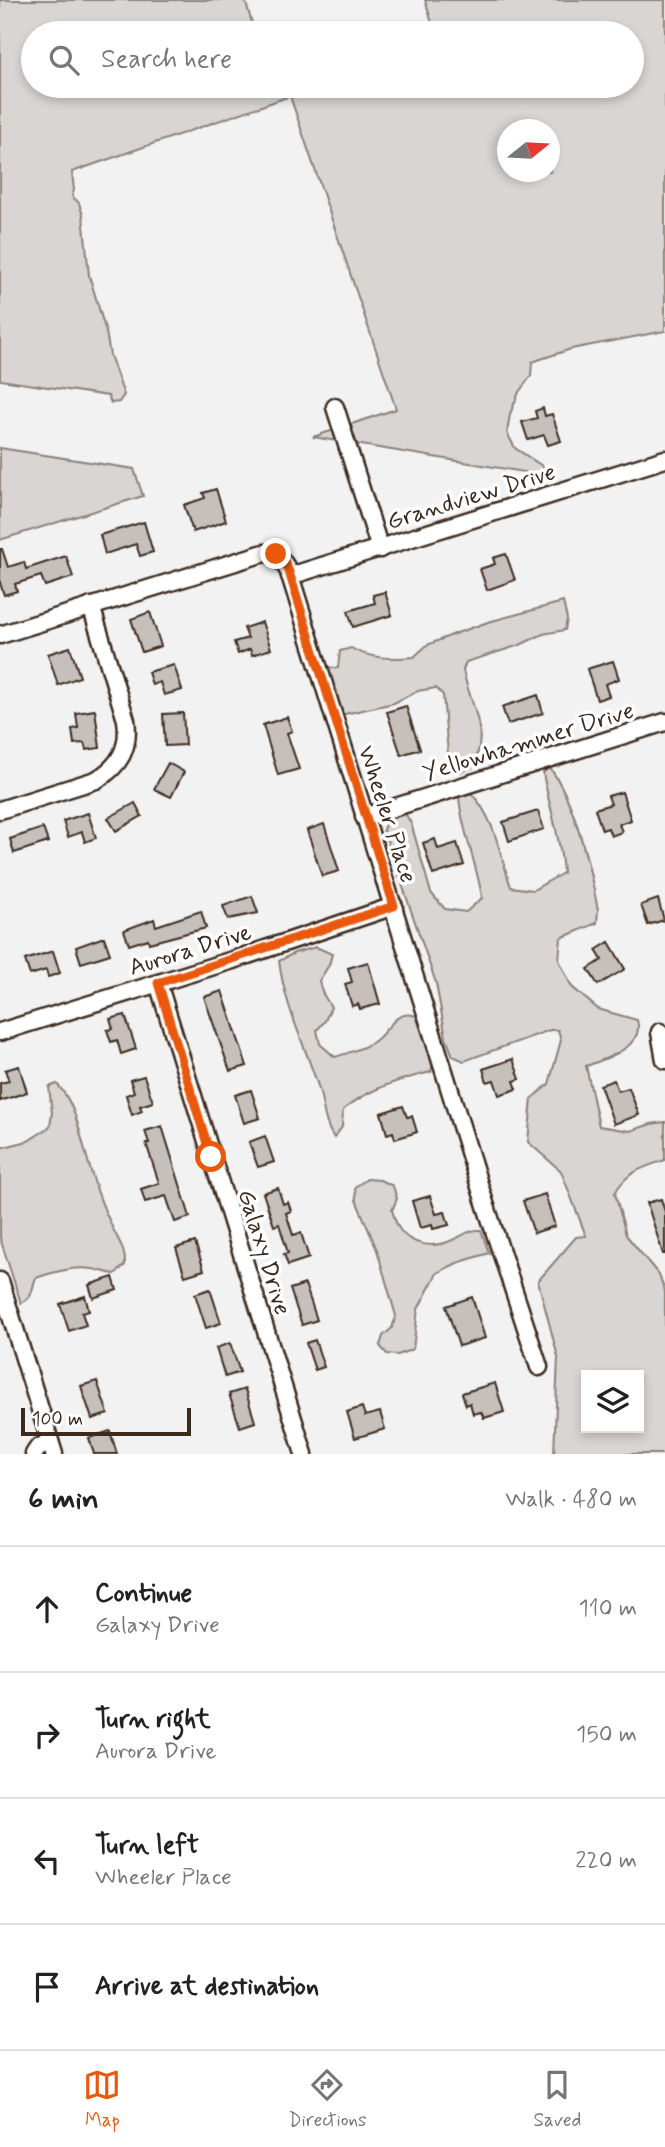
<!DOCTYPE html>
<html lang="en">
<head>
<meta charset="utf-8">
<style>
  :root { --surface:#fff; --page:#f6f6f6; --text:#222; --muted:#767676; --line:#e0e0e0; --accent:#ea580c }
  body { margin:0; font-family:Mynerve,sans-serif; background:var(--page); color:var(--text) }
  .controls { position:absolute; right:21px; bottom:21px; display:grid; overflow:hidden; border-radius:0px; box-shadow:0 4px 10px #0003 }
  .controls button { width:63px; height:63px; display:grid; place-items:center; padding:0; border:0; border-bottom:2px solid var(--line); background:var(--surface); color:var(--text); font:35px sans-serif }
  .compass { position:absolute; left:497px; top:119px; width:63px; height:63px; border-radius:50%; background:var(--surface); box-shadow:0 4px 10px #0003; rotate:72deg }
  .scale { position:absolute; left:21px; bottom:18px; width:170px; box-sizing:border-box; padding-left:7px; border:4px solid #3b2a1e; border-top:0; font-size:19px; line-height:24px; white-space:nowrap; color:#3b2a1e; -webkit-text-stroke:5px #fff; paint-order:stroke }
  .stop { position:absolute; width:21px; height:21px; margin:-16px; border:5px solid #ea580c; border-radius:50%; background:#fff }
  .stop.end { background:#ea580c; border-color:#fff; box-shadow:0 2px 7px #0008 }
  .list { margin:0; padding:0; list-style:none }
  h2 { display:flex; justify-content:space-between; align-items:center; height:91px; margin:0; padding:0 28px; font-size:30px }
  h2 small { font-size:23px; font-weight:400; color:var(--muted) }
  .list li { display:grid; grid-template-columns:46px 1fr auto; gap:21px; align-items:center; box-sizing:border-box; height:126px; padding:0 28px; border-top:2px solid var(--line) }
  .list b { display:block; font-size:26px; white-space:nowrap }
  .list p { margin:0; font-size:23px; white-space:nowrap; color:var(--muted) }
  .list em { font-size:23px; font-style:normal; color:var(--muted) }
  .icon { flex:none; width:38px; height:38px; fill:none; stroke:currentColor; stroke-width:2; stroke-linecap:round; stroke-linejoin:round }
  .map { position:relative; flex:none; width:665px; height:1454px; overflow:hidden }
  .search { position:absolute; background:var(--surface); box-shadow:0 4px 10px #0003; left:21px; right:21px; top:21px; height:77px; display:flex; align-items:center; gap:18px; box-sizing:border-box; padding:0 24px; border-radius:38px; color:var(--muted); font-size:26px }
  .sheet { height:595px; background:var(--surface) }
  nav { display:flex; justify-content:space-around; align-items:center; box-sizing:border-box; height:98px; border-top:2px solid var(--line); background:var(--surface); font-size:19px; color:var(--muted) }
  nav a { display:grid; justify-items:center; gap:4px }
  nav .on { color:var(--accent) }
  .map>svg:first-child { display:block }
</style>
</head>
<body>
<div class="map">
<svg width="665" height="1454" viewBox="0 0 665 1454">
  <rect width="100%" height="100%" fill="#f3f2f2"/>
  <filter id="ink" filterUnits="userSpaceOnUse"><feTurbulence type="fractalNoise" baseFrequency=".0143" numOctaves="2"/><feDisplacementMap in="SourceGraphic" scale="14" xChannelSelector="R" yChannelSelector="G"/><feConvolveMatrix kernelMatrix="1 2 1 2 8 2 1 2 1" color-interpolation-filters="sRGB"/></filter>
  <g filter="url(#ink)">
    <g fill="#d8d5d2" stroke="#8a8078" stroke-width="2" fill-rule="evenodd">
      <path d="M0 0H245L255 33H33V86H632V33H435L425 0H665V331L571 349 532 362 531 376 519 392 510 414 507 433 515 448 542 466 548 476 313 437 396 409 290 96 72 172 74 190 72 196 79 203 83 215 89 275 106 332 110 355 124 395 119 402 111 403 108 396 0 380ZM508 130H550V172H508Z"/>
      <polygon points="0,448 134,469 143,496 0,540"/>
      <path d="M563 602 567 619 565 630 543 634 520 645 466 662 463 670C470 706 491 730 472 768L460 772 449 766 443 695 436 688 417 691 394 703 340 715 325 667 338 668 340 651 351 648C370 659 392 659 414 657L427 645 457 633 488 622Z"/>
      <path d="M549 767C575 799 590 869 598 910L597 923 561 938 559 960 572 987 598 1009 637 1020C645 1047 606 1059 586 1066L599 1126 630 1131 651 1124 665 1122V1160C644 1167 626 1172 615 1193L626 1235 659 1275 665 1291V1454H554L558 1357 538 1281 576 1237 586 1236 561 1171 528 1142 532 1098 549 1084 561 1040 558 1030H550L464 1061 453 1056 446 1038 436 983 383 829 389 815 403 810 411 823 431 893 445 909 466 912 482 898C477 863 462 832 459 797L471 793C495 818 500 855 511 887L533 890 563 873C561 839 549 807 543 773ZM586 1375H639V1428H586Z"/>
      <path d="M316 947 332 954 329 965 319 981 323 994 331 1007 325 1021 317 1030 320 1044 335 1057C347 1053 366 1048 376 1040 390 1029 395 1009 416 1016L433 1063 431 1072C398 1080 370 1088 343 1110L342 1127 334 1138C323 1122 324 1104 318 1086 304 1043 285 1007 279 961L294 953Z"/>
      <path d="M57 1084C75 1103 79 1130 86 1154 92 1176 99 1199 109 1220 115 1236 126 1247 125 1265L115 1274C107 1273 100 1270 92 1269 74 1266 53 1272 36 1278 31 1289 34 1298 21 1303L0 1238V1148L28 1141 50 1127 52 1113 49 1087Z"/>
      <path d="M367 1179 380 1180 393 1186 397 1199 392 1210C394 1216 396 1225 400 1230 412 1246 434 1248 450 1241 462 1237 468 1229 481 1230L489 1253 457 1263 437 1273 418 1309 413 1349 398 1355 387 1354 380 1346 383 1336 392 1328 396 1316 377 1250 356 1200 355 1187Z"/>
    </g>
    <g fill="#c6c0bd" stroke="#3b2a1e" stroke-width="2">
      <polygon points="543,408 545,416 552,414 561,441 548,445 544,435 528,440 522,422 537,418 535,411"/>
      <polygon points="216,489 226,521 193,532 184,505 205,498 203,493"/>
      <polygon points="144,522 153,552 140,556 136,544 105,554 100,535"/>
      <polygon points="0,549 2,549 8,567 24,562 26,569 66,556 73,577 45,586 41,576 15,584 17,591 4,595 0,583"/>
      <polygon points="506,554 515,580 487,590 480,569 495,564 493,558"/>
      <polygon points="385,592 392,615 353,627 348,611 375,603 373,595"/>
      <polygon points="150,612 161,646 142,652 131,619"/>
      <polygon points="262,622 271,649 252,655 250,649 238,654 234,642 248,638 244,628"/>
      <polygon points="70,647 80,677 58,685 48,654"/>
      <polygon points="613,661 619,679 605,684 609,696 597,700 587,669"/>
      <polygon points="174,665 182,690 164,695 160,682 152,685 148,672"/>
      <polygon points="538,695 543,713 508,724 502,707"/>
      <polygon points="406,706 420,749 401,755 387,712"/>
      <polygon points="95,710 100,748 86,750 84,743 74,744 72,729 78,728 76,713"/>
      <polygon points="183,713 185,745 165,746 163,714"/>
      <polygon points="287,717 292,731 287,733 299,769 278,775 263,725"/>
      <polygon points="168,763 184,772 171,797 154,789"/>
      <polygon points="622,792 631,820 619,824 622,832 611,836 608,828 602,830 595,809 611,804 608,796"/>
      <polygon points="135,803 142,816 116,831 108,818"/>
      <polygon points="538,811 544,829 509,841 503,822"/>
      <polygon points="88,813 96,838 85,842 82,832 68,837 63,821"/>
      <polygon points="324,824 339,871 322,876 307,830"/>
      <polygon points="43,828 48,842 14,853 10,839"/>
      <polygon points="435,839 438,849 457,843 464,865 433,875 423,843"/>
      <polygon points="252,896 258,913 228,919 223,906"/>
      <polygon points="658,899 664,920 648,925 641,905"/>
      <polygon points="201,911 206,928 149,943 148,939 129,945 124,930 154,919 156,926"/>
      <polygon points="104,937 110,954 81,963 76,947"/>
      <polygon points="609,942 625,969 598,985 588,969 602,960 596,950"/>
      <polygon points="53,951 60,973 48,977 46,970 30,975 25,960"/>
      <polygon points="368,962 380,1004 360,1009 358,1004 352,1006 345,984 352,982 348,968"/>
      <polygon points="222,991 247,1066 230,1071 204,997"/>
      <polygon points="125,1015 136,1049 121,1054 117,1040 111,1042 107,1030 113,1029 110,1019"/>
      <polygon points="513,1059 520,1079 514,1081 517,1089 499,1095 494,1080 487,1082 483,1069"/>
      <polygon points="19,1066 27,1092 0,1101 0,1083 9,1081 5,1070"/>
      <polygon points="144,1076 153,1102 140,1106 142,1111 132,1115 126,1095 134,1092 130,1080"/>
      <polygon points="614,1080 618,1091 629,1088 639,1115 614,1124 600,1085"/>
      <polygon points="251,1090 260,1118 244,1123 235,1095"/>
      <polygon points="403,1106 407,1117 412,1116 417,1132 395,1139 393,1132 387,1134 381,1113"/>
      <polygon points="162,1126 190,1217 175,1222 166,1196 145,1202 141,1189 159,1183 146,1143 149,1143 145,1131"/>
      <polygon points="265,1136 274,1162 258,1167 249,1142"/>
      <polygon points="278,1188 283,1204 288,1202 291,1211 286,1213 293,1235 301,1233 309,1258 288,1265 284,1254 288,1253 279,1224 274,1226 263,1193"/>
      <polygon points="545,1194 555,1226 534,1233 523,1201"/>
      <polygon points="430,1196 436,1214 445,1212 449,1225 433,1229 432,1225 420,1228 412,1201"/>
      <polygon points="661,1199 665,1212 665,1254 663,1254 647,1203"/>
      <polygon points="195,1242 204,1270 185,1276 176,1248"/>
      <polygon points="113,1277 117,1290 93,1298 89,1285"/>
      <polygon points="305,1284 317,1320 302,1325 290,1289"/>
      <polygon points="210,1289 221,1323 206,1328 195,1294"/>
      <polygon points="85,1296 89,1311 82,1313 86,1325 69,1331 60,1304"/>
      <polygon points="472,1297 485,1338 459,1346 446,1306"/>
      <polygon points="315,1340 324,1367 315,1370 306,1343"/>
      <polygon points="230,1343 240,1372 225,1377 216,1348"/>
      <polygon points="97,1381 108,1414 92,1419 81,1386"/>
      <polygon points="495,1383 504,1412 484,1418 481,1412 473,1414 470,1403 466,1405 462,1393"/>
      <polygon points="245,1389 255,1422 240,1427 229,1394"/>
      <polygon points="362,1407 365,1416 380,1412 385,1429 355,1438 347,1412"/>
      <polygon points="110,1431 117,1454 94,1454 89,1438"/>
    </g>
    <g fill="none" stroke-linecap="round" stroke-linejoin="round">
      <defs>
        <g id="minor">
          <polyline points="335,407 380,549"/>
          <polyline points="290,576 665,459"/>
          <path d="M0 635 264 553C279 554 282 559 289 572L484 1200 539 1367"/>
          <path d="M0 810 96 780C120 766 130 748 126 720L91 606"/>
          <polyline points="364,817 665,722"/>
          <polyline points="158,983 304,1454"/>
          <polyline points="0,1032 233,960 394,906"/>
          <polyline points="660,1032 665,1060"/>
          <polyline points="0,1281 54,1454"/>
          <polyline points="34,1454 38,1448 50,1442"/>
        </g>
      </defs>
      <use href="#minor" stroke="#3b2a1e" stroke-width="21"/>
      <use href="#minor" stroke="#fff" stroke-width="16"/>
    </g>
  </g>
  <g fill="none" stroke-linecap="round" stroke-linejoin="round" filter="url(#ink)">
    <polyline stroke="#ea580c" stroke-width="9" points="211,1157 158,983 394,906 289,572 283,559 276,554"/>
  </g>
  <g text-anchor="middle" stroke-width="7" stroke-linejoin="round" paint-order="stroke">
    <g font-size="24" fill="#3b2a1e" stroke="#fff">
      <text transform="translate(471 496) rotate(-17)" y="8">Grandview Drive</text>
      <text transform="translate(528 741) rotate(-17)" y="8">Yellowhammer Drive</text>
      <text transform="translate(388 814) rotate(72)" y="8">Wheeler Place</text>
      <text transform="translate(190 949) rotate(-17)" y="8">Aurora Drive</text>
      <text transform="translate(265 1252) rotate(73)" y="8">Galaxy Drive</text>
    </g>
  </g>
</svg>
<div class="controls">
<button><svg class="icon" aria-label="layers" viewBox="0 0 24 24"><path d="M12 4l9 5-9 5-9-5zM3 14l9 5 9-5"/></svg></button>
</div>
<svg class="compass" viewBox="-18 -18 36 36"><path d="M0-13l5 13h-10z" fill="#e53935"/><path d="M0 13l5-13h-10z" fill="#767676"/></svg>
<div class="scale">100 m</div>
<div class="stop" style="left:211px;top:1157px"></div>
<div class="stop end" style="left:276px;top:554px"></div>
<div class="search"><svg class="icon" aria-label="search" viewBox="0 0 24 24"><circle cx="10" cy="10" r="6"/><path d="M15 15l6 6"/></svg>Search here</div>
</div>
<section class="sheet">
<h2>6 min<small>Walk · 480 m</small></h2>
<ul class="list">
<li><svg class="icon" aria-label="ahead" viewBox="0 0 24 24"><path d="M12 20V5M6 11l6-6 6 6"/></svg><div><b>Continue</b><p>Galaxy Drive</p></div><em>110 m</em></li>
<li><svg class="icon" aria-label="right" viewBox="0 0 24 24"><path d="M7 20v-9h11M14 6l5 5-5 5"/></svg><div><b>Turn right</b><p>Aurora Drive</p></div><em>150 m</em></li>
<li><svg class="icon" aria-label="left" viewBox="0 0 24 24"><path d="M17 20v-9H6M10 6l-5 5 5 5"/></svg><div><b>Turn left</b><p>Wheeler Place</p></div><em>220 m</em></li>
<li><svg class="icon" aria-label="arrive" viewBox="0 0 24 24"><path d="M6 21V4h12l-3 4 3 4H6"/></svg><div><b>Arrive at destination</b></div></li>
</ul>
</section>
<nav>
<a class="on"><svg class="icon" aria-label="map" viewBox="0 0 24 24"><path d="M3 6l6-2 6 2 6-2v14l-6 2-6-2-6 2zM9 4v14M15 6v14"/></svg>Map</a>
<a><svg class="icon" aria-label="directions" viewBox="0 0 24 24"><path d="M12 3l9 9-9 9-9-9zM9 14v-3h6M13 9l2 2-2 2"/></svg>Directions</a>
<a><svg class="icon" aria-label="saved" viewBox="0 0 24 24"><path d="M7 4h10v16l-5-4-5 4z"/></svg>Saved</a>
</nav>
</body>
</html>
